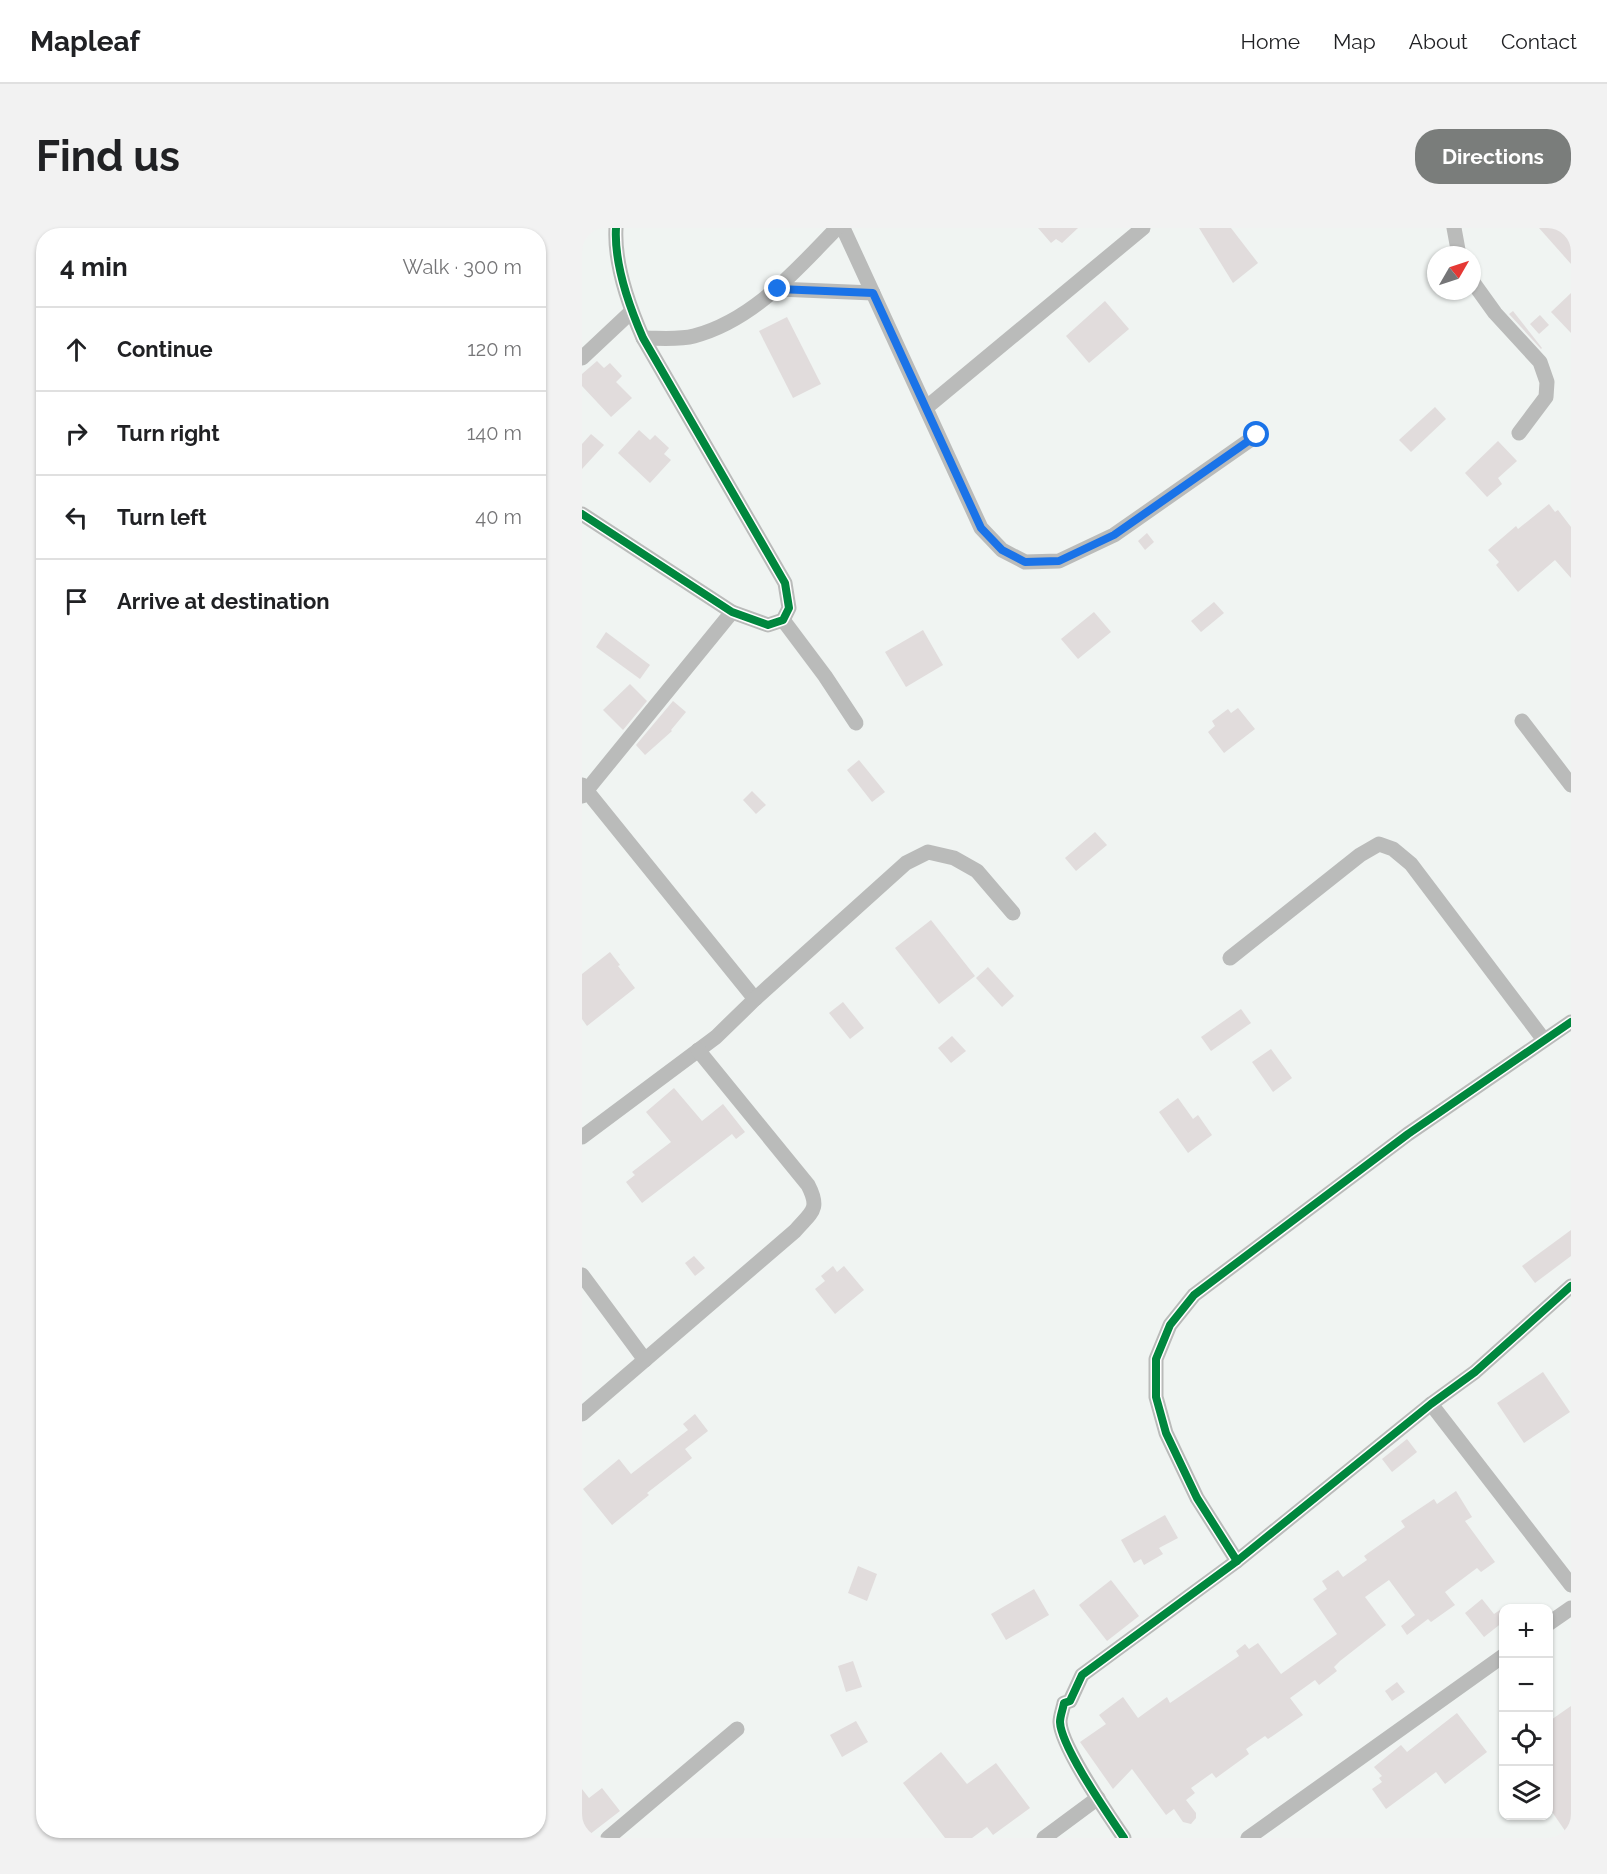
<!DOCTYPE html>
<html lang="en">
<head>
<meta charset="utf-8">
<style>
  :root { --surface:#fff; --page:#f2f2f2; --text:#202124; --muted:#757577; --line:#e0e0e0; --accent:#7a7d7b }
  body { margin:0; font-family:Raleway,sans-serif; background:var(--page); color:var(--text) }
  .controls { position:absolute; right:18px; bottom:18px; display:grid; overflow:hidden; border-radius:12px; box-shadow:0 2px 4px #0004 }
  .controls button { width:54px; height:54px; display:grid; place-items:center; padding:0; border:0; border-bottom:2px solid var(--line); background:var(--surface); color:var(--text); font:30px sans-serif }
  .compass { position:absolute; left:845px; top:18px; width:54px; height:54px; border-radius:50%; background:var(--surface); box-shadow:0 2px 4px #0004; rotate:51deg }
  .stop { position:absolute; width:18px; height:18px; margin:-14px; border:4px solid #1a73e8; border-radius:50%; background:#fff }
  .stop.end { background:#1a73e8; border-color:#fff; box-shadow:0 2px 6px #0008 }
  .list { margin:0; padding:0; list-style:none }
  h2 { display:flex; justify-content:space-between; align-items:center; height:78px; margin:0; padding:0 24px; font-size:26px }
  h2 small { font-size:20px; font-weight:400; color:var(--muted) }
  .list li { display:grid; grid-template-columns:39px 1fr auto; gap:18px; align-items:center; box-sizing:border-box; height:84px; padding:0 24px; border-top:2px solid var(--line) }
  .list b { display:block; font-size:22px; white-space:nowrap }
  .list em { font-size:20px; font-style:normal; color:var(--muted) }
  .icon { flex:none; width:33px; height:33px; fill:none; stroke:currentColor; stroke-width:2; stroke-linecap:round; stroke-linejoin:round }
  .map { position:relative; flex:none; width:989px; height:1610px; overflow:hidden; border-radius:24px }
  header { display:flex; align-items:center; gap:36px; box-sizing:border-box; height:84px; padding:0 30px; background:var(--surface); border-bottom:2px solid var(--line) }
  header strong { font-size:28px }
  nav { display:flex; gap:33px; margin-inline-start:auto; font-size:21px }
  .intro { display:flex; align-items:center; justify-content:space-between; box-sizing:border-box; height:144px; padding:0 36px }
  h1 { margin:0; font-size:42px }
  .button { padding:15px 27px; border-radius:24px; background:var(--accent); color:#fff; font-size:21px; font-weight:700 }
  main { display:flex; gap:36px; padding:0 36px }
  aside { flex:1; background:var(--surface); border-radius:24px; box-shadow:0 2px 4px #0004 }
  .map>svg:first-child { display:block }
</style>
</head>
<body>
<header>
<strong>Mapleaf</strong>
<nav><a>Home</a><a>Map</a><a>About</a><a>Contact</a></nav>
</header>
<div class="intro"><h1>Find us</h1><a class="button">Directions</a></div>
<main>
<aside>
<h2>4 min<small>Walk · 300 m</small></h2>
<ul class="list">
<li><svg class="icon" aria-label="ahead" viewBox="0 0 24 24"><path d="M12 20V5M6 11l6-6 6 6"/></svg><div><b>Continue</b></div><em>120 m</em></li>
<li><svg class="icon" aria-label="right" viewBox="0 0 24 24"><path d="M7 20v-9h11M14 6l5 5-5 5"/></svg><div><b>Turn right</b></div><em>140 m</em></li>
<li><svg class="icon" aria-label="left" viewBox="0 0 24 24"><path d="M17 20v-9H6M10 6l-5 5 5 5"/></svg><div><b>Turn left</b></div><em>40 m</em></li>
<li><svg class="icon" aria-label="arrive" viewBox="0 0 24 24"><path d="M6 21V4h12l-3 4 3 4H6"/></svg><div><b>Arrive at destination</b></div></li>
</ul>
</aside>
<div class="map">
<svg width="989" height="1610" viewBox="0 0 989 1610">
  <rect width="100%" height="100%" fill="#f0f4f2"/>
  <g fill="#e1dcdc">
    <polygon points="456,0 496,0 480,15 474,11 469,15"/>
    <polygon points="617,0 649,0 676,35 651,55"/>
    <polygon points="957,0 989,0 989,36"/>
    <polygon points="989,65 989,105 969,84"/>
    <polygon points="523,73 547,101 507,135 484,108"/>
    <polygon points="931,83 960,120 959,121 927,86"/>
    <polygon points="958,87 967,97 957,106 948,96"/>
    <polygon points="205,89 239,156 211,170 177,103"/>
    <polygon points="15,133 22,140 28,135 40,148 34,154 50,170 29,189 0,158 0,146"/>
    <polygon points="853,179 864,191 829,224 817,212"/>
    <polygon points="57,202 68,212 73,207 87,220 82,226 89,232 68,255 36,225"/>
    <polygon points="9,206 22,217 0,241 0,216"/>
    <polygon points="916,213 935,233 916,250 920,256 905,269 883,245"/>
    <polygon points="967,276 973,284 976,282 989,299 989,350 973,332 936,364 914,337 917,334 906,322 934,298 936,301"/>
    <polygon points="565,305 572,314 563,322 556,313"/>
    <polygon points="632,374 642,385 619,404 609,393"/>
    <polygon points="512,384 529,404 496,431 479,411"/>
    <polygon points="341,402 361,437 324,459 303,424"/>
    <polygon points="24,404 68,437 58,451 14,419"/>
    <polygon points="48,456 65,473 41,502 21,482"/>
    <polygon points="91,473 104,484 89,502 90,503 63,527 54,517"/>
    <polygon points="656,480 673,501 642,525 626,504 633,498 630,493 646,481 649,485"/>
    <polygon points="277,532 303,564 290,574 265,542"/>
    <polygon points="170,563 184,577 174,586 161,572"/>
    <polygon points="513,604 525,617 494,643 483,630"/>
    <polygon points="349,692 393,748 357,776 313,720"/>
    <polygon points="28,724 38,737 36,738 53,760 5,798 0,791 0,746"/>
    <polygon points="406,739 432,768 420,779 394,750"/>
    <polygon points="261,774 282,800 268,811 247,785"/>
    <polygon points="659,781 669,795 629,823 619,809"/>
    <polygon points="370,808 384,823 369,835 356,820"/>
    <polygon points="689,821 710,850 691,864 670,834"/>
    <polygon points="92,860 120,893 141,876 163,904 154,911 150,906 60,975 44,954 53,947 50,944 89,914 64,884"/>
    <polygon points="596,870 611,891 616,887 630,907 606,925 577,884"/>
    <polygon points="989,1002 989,1028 953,1055 940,1038"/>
    <polygon points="112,1028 123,1040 113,1048 103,1035"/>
    <polygon points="251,1038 255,1044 262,1038 282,1062 253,1086 233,1061 243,1053 239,1048"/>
    <polygon points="961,1144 988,1184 942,1215 915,1175"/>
    <polygon points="113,1186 126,1203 103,1221 110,1230 65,1265 67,1267 30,1297 1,1261 37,1231 49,1246 106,1202 101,1196"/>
    <polygon points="825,1211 835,1224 810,1244 800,1231"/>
    <polygon points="874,1263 890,1289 883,1293 913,1334 899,1344 895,1340 863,1364 873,1377 849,1394 846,1391 825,1407 819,1398 833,1387 807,1352 783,1369 804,1397 758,1433 752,1439 755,1443 737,1457 733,1452 708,1470 721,1487 686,1511 683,1508 664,1521 667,1526 634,1550 630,1545 609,1560 613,1565 604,1572 614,1585 614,1590 609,1596 601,1594 592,1581 584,1587 550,1541 531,1561 498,1514 524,1496 517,1487 541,1469 556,1490 585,1469 588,1475 657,1428 654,1423 663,1416 667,1421 676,1415 699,1446 755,1406 731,1371 745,1361 740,1353 756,1342 761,1349 785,1332 782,1328 823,1299 819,1293 852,1271 855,1276"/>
    <polygon points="583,1287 596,1310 577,1320 581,1326 562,1337 559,1331 552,1335 539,1312"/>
    <polygon points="276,1338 295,1346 285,1373 266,1365"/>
    <polygon points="529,1352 557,1388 525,1413 497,1377"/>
    <polygon points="452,1361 467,1387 424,1412 409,1386"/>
    <polygon points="900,1371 912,1386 921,1380 921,1394 902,1409 883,1385"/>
    <polygon points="271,1433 280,1459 264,1464 256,1438"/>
    <polygon points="815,1454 823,1464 810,1473 803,1463"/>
    <polygon points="989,1478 989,1610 988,1610 966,1578 966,1494"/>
    <polygon points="875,1485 905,1524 863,1556 854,1544 804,1581 790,1561 800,1554 797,1550 800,1548 792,1539 819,1517 825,1524"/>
    <polygon points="274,1493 286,1514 260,1529 248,1507"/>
    <polygon points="359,1524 385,1556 414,1535 448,1580 411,1607 405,1599 390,1610 363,1610 321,1555"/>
    <polygon points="20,1560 38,1583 3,1610 0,1610 0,1561 7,1570"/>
  </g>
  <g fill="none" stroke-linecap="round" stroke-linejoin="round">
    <g stroke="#babbba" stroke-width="15">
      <polyline points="261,0 399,300 420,322 443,334 477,333 532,307 675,207"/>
      <polyline points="872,0 877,27"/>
      <polyline points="890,53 913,85 958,134 965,154 964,169 937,205"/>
      <polyline points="196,61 291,65"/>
      <path d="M61 110C77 110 97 112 112 108 172 92 214 42 255 0"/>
      <polyline points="0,130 49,84"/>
      <polyline points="345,179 561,0"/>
      <path d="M0 286 150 384 186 397 201 392 207 380 203 355 61 110C47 78 32 35 34 0"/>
      <polyline points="201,392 243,448 274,495"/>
      <polyline points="940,493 989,557"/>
      <polyline points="0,557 173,771"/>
      <polyline points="0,568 150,384"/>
      <polyline points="648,730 778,627 797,616 811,621 829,636 962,812"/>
      <polyline points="0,909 134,809 173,771 324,635 346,624 372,630 395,643 431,685"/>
      <polyline points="0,1047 63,1132"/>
      <polyline points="849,1176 989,1357"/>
      <path d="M0 1186 213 1003C229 984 239 982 226 957L116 822"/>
      <polyline points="655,1333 615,1270 584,1205 574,1169 574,1131 588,1097 612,1067 826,906 989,794"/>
      <polyline points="966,1396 989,1380"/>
      <polyline points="26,1610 155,1501"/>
      <polyline points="462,1610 516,1570"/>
      <path d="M542 1610C526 1586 479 1519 478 1494 478 1488 481 1481 482 1475L488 1473 500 1447 655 1333 849 1176 893 1144 989 1058"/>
      <polyline points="666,1610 921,1428"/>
    </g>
    <defs>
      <g id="cycleway">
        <path d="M0 286 150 384 186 397 201 392 207 380 203 355 61 110C47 78 32 35 34 0"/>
        <polyline points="655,1333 615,1270 584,1205 574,1169 574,1131 588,1097 612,1067 826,906 989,794"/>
        <path d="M542 1610C526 1586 479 1519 478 1494 478 1488 481 1481 482 1475L488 1473 500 1447 655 1333 849 1176 893 1144 989 1058"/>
      </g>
    </defs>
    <use href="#cycleway" stroke="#fff" stroke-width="11"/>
    <use href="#cycleway" stroke="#00873e" stroke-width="8"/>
  </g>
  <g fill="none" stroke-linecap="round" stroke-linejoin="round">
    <polyline stroke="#1a73e8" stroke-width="8" points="196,61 291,65 399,300 420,322 443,334 477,333 532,307 675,207"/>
  </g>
</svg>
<div class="controls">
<button>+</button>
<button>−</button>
<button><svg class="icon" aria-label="locate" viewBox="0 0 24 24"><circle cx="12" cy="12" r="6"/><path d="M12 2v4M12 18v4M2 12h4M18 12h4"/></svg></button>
<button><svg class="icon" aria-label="layers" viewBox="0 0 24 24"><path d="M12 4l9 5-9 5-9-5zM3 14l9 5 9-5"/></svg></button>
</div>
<svg class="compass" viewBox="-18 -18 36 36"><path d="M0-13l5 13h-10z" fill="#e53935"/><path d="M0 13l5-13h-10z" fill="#757577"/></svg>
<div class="stop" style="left:675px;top:207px"></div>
<div class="stop end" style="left:196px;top:61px"></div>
</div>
</main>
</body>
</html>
